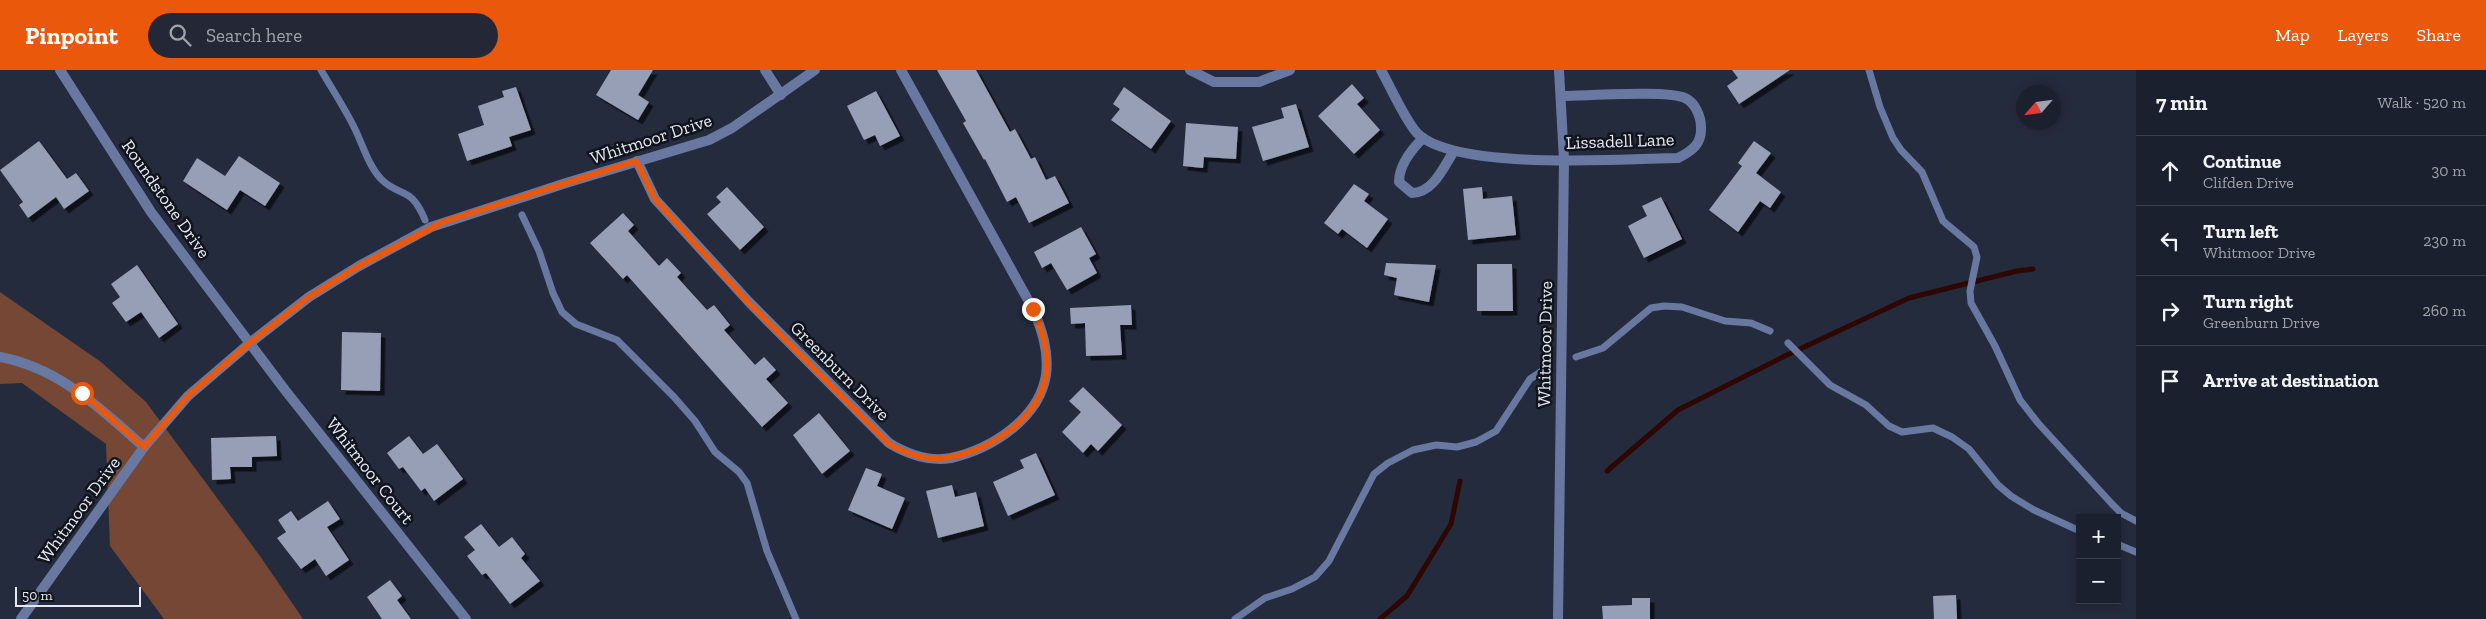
<!DOCTYPE html>
<html lang="en">
<head>
<meta charset="utf-8">
<style>
  :root { --surface:#1b202e; --page:#242836; --text:#f1f3f6; --muted:#a0a3aa; --line:#393e4a; --accent:#ea580c }
  body { margin:0; font-family:"Zilla Slab",serif; background:var(--page); color:var(--text) }
  .controls { position:absolute; right:15px; bottom:15px; display:grid; overflow:hidden; border-radius:0px; box-shadow:0 2px 8px #0003 }
  .controls button { width:45px; height:45px; display:grid; place-items:center; padding:0; border:0; border-bottom:1px solid var(--line); background:var(--surface); color:var(--text); font:25px sans-serif }
  .compass { position:absolute; left:2016px; top:15px; width:45px; height:45px; border-radius:50%; background:var(--surface); box-shadow:0 2px 8px #0003; rotate:242deg }
  .scale { position:absolute; left:15px; bottom:12px; width:126px; box-sizing:border-box; padding-left:5px; border:2px solid #e4eaf5; border-top:0; font-size:14px; line-height:18px; white-space:nowrap; color:#e4eaf5; -webkit-text-stroke:4px #11141c; paint-order:stroke }
  .stop { position:absolute; width:15px; height:15px; margin:-11px; border:4px solid #ea580c; border-radius:50%; background:#fff }
  .stop.end { background:#ea580c; border-color:#fff; box-shadow:0 1px 5px #0008 }
  .list { margin:0; padding:0; list-style:none }
  h2 { display:flex; justify-content:space-between; align-items:center; height:65px; margin:0; padding:0 20px; font-size:21px }
  h2 small { font-size:16px; font-weight:400; color:var(--muted) }
  .list li { display:grid; grid-template-columns:32px 1fr auto; gap:15px; align-items:center; box-sizing:border-box; height:70px; padding:0 20px; border-top:1px solid var(--line) }
  .list b { display:block; font-size:19px; white-space:nowrap }
  .list p { margin:0; font-size:16px; white-space:nowrap; color:var(--muted) }
  .list em { font-size:16px; font-style:normal; color:var(--muted) }
  .icon { flex:none; width:28px; height:28px; fill:none; stroke:currentColor; stroke-width:2; stroke-linecap:round; stroke-linejoin:round }
  .map { position:relative; flex:none; width:2136px; height:549px; overflow:hidden }
  header { display:flex; align-items:center; gap:30px; box-sizing:border-box; height:70px; padding:0 25px; background:var(--accent); color:#fff }
  header strong { font-size:24px }
  nav { display:flex; gap:28px; margin-inline-start:auto; font-size:18px }
  .search { width:350px; height:45px; background:var(--page); display:flex; align-items:center; gap:12px; box-sizing:border-box; padding:0 18px; border-radius:28px; color:var(--muted); font-size:19px }
  main { display:flex }
  aside { flex:1; background:var(--surface) }
  .map>svg:first-child { display:block }
</style>
</head>
<body>
<header>
<strong>Pinpoint</strong>
<div class="search"><svg class="icon" aria-label="search" viewBox="0 0 24 24"><circle cx="10" cy="10" r="6"/><path d="M15 15l6 6"/></svg>Search here</div>
<nav><a>Map</a><a>Layers</a><a>Share</a></nav>
</header>
<main>
<div class="map">
<svg width="2136" height="549" viewBox="0 0 2136 549">
  <defs>
    <filter id="shadow"><feDropShadow dx="4.5" dy="4.5" stdDeviation="0" flood-color="#0009"/></filter>
  </defs>
  <rect width="100%" height="100%" fill="#242b3d"/>
  <polygon fill="#754734" points="0,222 101,292 146,332 260,486 303,549 164,549 110,476 106,374 22,313 0,314"/>
  <g fill="none" stroke-linecap="round" stroke-linejoin="round">
    <g stroke="#2d0700" stroke-width="5">
      <polyline points="1607,401 1678,340 1787,285 1909,228 2017,201 2033,199"/>
      <polyline points="1380,549 1407,526 1451,454 1460,411"/>
    </g>
  </g>
  <g fill="#969fb5" filter="url(#shadow)">
    <polygon points="611,0 653,0 638,25 649,32 638,50 596,25"/>
    <polygon points="937,0 976,0 1010,62 1015,59 1031,89 1035,87 1046,110 1055,106 1069,133 1029,153 1016,127 1007,132 985,89 984,90 963,53 966,51"/>
    <polygon points="1732,0 1790,0 1739,34 1727,16 1738,8"/>
    <polygon points="1352,14 1364,28 1357,34 1380,60 1354,84 1318,46"/>
    <polygon points="516,17 531,60 509,67 512,76 467,91 458,64 484,55 478,36 504,27 502,21"/>
    <polygon points="1124,17 1171,51 1151,79 1111,50 1120,39 1113,34"/>
    <polygon points="876,21 900,66 880,76 875,65 864,70 847,36"/>
    <polygon points="1296,34 1309,77 1263,91 1252,57 1284,48 1281,38"/>
    <polygon points="1186,53 1238,57 1236,89 1204,87 1203,98 1183,96"/>
    <polygon points="39,71 67,109 76,103 89,121 64,139 56,127 28,148 19,135 23,132 0,100"/>
    <polygon points="1754,71 1771,83 1756,103 1781,122 1770,138 1760,131 1738,162 1709,140 1742,96 1738,93"/>
    <polygon points="239,86 280,113 265,136 240,120 227,140 183,111 197,88 225,106"/>
    <polygon points="1354,114 1369,124 1364,131 1388,149 1367,178 1342,159 1338,164 1324,153"/>
    <polygon points="727,117 764,157 740,180 707,144 721,132 716,127"/>
    <polygon points="1482,117 1483,129 1512,126 1516,165 1468,170 1463,119"/>
    <polygon points="1661,127 1682,169 1644,188 1628,156 1647,146 1642,136"/>
    <polygon points="623,143 634,155 628,161 659,196 667,188 681,203 677,207 707,240 714,235 730,255 724,260 755,295 764,287 776,300 766,309 788,333 762,357 627,205 623,209 590,173"/>
    <polygon points="1081,157 1096,184 1089,188 1097,203 1067,220 1051,193 1042,198 1034,182"/>
    <polygon points="1386,193 1436,195 1429,232 1394,225 1397,208 1384,205"/>
    <polygon points="1477,194 1512,194 1513,241 1477,241"/>
    <polygon points="137,195 178,254 159,268 141,242 126,252 112,233 120,227 111,214"/>
    <polygon points="1131,235 1132,255 1120,255 1122,285 1086,286 1085,253 1071,254 1070,238"/>
    <polygon points="342,262 381,263 380,321 341,320"/>
    <polygon points="1083,317 1122,355 1098,381 1091,374 1083,383 1062,362 1081,342 1069,331"/>
    <polygon points="819,343 850,381 822,404 793,365"/>
    <polygon points="276,366 277,386 252,387 252,397 230,397 231,409 212,410 211,368"/>
    <polygon points="409,366 423,384 437,374 463,409 434,431 425,418 421,421 403,397 399,399 387,383"/>
    <polygon points="1036,383 1055,425 1008,446 993,412 1024,398 1020,390"/>
    <polygon points="866,398 882,404 877,416 905,428 892,459 848,440"/>
    <polygon points="952,415 955,427 976,422 984,456 938,468 926,421"/>
    <polygon points="328,431 340,449 327,457 349,490 326,506 315,489 301,499 277,468 286,462 278,450 291,441 298,451"/>
    <polygon points="481,454 499,477 512,467 525,484 521,488 540,511 510,534 486,503 482,505 467,486 475,480 464,467"/>
    <polygon points="390,510 402,526 397,530 411,549 382,549 367,527"/>
    <polygon points="1956,525 1957,549 1934,549 1933,526"/>
    <polygon points="1632,528 1650,528 1650,549 1603,549 1602,536 1632,535"/>
  </g>
  <g fill="none" stroke-linecap="round" stroke-linejoin="round">
    <g stroke="#6878a1" stroke-width="7">
      <path d="M321 0C332 19 344 37 354 57 363 75 368 95 381 109 400 128 411 115 425 150"/>
      <polyline points="1869,0 1880,37 1893,68 1901,80 1922,102 1943,151 1974,177 1977,187 1970,221 1971,233 1995,276 2020,330 2038,353 2112,434 2121,443 2136,451"/>
      <polyline points="522,145 539,181 553,223 562,242 576,254 617,270 674,327 695,351 715,382 739,402 747,413 767,481 796,549"/>
      <polyline points="1788,273 1830,315 1866,335 1889,356 1902,362 1933,358 1952,367 1969,379 1998,415 2011,426 2034,440 2080,461"/>
      <polyline points="1576,287 1603,278 1651,238 1664,236 1682,237 1725,251 1751,253 1770,261"/>
      <polyline points="2117,474 2136,482"/>
      <polyline points="1235,549 1265,528 1292,519 1315,507 1329,491 1374,404 1388,393 1413,380 1436,375 1457,377 1476,372 1496,361 1530,309 1542,301"/>
    </g>
    <g stroke="#6878a1" stroke-width="10">
      <polyline points="60,0 151,142 285,320 466,549"/>
      <polyline points="765,0 781,25"/>
      <polyline points="1190,0 1214,12 1259,12 1290,0"/>
      <path d="M1381 0C1390 16 1405 50 1417 63 1454 101 1622 89 1678 88 1692 81 1702 74 1701 57 1701 47 1695 32 1685 28 1667 20 1586 26 1562 26"/>
      <path d="M1423 68C1411 80 1399 95 1399 112L1412 123C1433 123 1443 98 1454 81"/>
      <path d="M637 91 655 129 749 232 889 373C907 384 930 392 951 388 991 379 1039 349 1046 305 1049 281 1042 260 1033 239L901 0"/>
      <path d="M0 287C59 298 100 338 144 377"/>
      <polyline points="21,549 144,377 188,326 251,272 309,227 359,196 431,157 566,113 709,70 732,58 815,0"/>
      <polyline points="1558,549 1564,90 1559,0"/>
    </g>
  </g>
  <g fill="none" stroke-linecap="round" stroke-linejoin="round">
    <path stroke="#ea580c" stroke-width="6" d="M82 323 144 377 188 326 251 272 309 227 359 196 443 152 636 91 655 129 748 232 889 374C907 384 930 392 951 387 991 379 1039 349 1046 305 1049 281 1042 260 1033 239"/>
  </g>
  <g text-anchor="middle" stroke-width="5" stroke-linejoin="round" paint-order="stroke">
    <g font-size="18" fill="#e4eaf5" stroke="#11141c">
      <text transform="translate(651 69) rotate(-18)" y="6">Whitmoor Drive</text>
      <text transform="translate(1620 71) rotate(-2)" y="6">Lissadell Lane</text>
      <text transform="translate(166 129) rotate(55)" y="6">Roundstone Drive</text>
      <text transform="translate(1545 274) rotate(-89)" y="6">Whitmoor Drive</text>
      <text transform="translate(840 301) rotate(45)" y="6">Greenburn Drive</text>
      <text transform="translate(370 401) rotate(52)" y="6">Whitmoor Court</text>
      <text transform="translate(79 440) rotate(-54)" y="6">Whitmoor Drive</text>
    </g>
  </g>
</svg>
<div class="controls">
<button>+</button>
<button>−</button>
</div>
<svg class="compass" viewBox="-18 -18 36 36"><path d="M0-13l5 13h-10z" fill="#e53935"/><path d="M0 13l5-13h-10z" fill="#a0a3aa"/></svg>
<div class="scale">50 m</div>
<div class="stop" style="left:82px;top:323px"></div>
<div class="stop end" style="left:1033px;top:239px"></div>
</div>
<aside>
<h2>7 min<small>Walk · 520 m</small></h2>
<ul class="list">
<li><svg class="icon" aria-label="ahead" viewBox="0 0 24 24"><path d="M12 20V5M6 11l6-6 6 6"/></svg><div><b>Continue</b><p>Clifden Drive</p></div><em>30 m</em></li>
<li><svg class="icon" aria-label="left" viewBox="0 0 24 24"><path d="M17 20v-9H6M10 6l-5 5 5 5"/></svg><div><b>Turn left</b><p>Whitmoor Drive</p></div><em>230 m</em></li>
<li><svg class="icon" aria-label="right" viewBox="0 0 24 24"><path d="M7 20v-9h11M14 6l5 5-5 5"/></svg><div><b>Turn right</b><p>Greenburn Drive</p></div><em>260 m</em></li>
<li><svg class="icon" aria-label="arrive" viewBox="0 0 24 24"><path d="M6 21V4h12l-3 4 3 4H6"/></svg><div><b>Arrive at destination</b></div></li>
</ul>
</aside>
</main>
</body>
</html>
